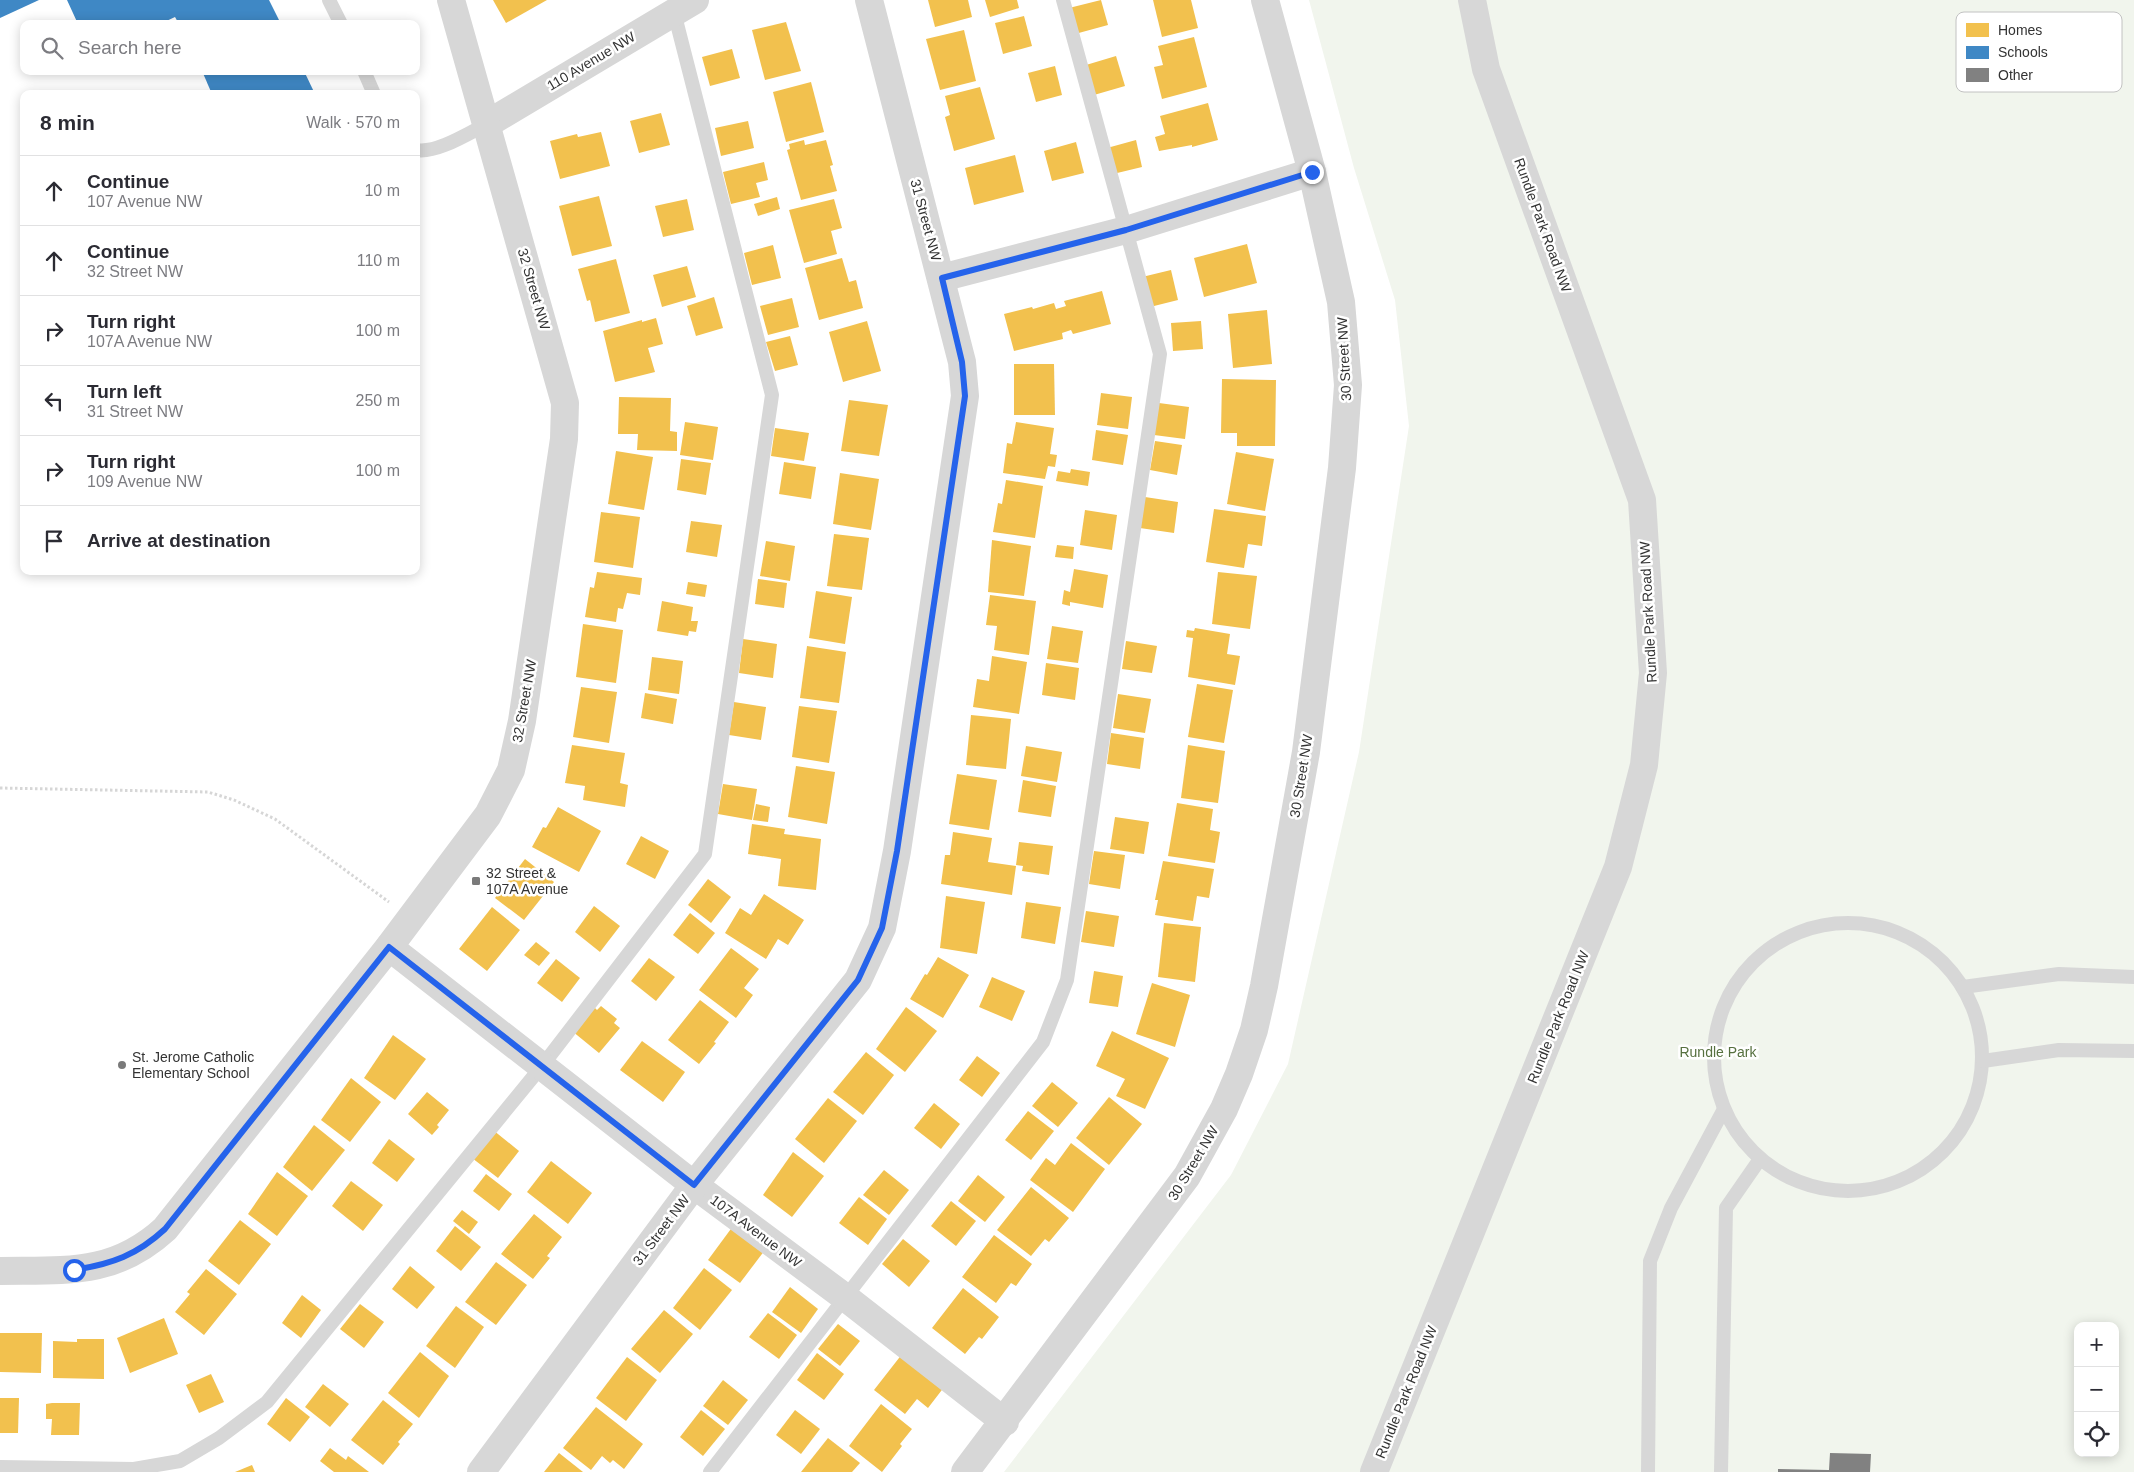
<!DOCTYPE html>
<html lang="en">
<head>
<meta charset="utf-8">
<style>
  :root { --surface:#fff; --page:#f2f2f3; --text:#2b2b33; --muted:#7c7c81; --line:#e1e1e2 }
  body { margin:0; font-family:Helvetica,sans-serif; background:var(--page); color:var(--text) }
  .controls { position:absolute; right:15px; bottom:15px; display:grid; overflow:hidden; border-radius:10px; box-shadow:0 2px 12px #0003 }
  .controls button { width:45px; height:45px; display:grid; place-items:center; padding:0; border:0; border-bottom:1px solid var(--line); background:var(--surface); color:var(--text); font:25px sans-serif }
  .stop { position:absolute; width:15px; height:15px; margin:-11px; border:4px solid #2563eb; border-radius:50%; background:#fff }
  .stop.end { background:#2563eb; border-color:#fff; box-shadow:0 1px 5px #0008 }
  .list { margin:0; padding:0; list-style:none }
  h2 { display:flex; justify-content:space-between; align-items:center; height:65px; margin:0; padding:0 20px; font-size:21px }
  h2 small { font-size:16px; font-weight:400; color:var(--muted) }
  .list li { display:grid; grid-template-columns:32px 1fr auto; gap:15px; align-items:center; box-sizing:border-box; height:70px; padding:0 20px; border-top:1px solid var(--line) }
  .list b { display:block; font-size:19px; white-space:nowrap }
  .list p { margin:0; font-size:16px; white-space:nowrap; color:var(--muted) }
  .list em { font-size:16px; font-style:normal; color:var(--muted) }
  .icon { flex:none; width:28px; height:28px; fill:none; stroke:currentColor; stroke-width:2; stroke-linecap:round; stroke-linejoin:round }
  .map { position:relative; flex:none; width:2134px; height:1472px; overflow:hidden }
  .search { position:absolute; background:var(--surface); box-shadow:0 2px 12px #0003; left:20px; top:20px; width:400px; height:55px; display:flex; align-items:center; gap:12px; box-sizing:border-box; padding:0 18px; border-radius:10px; color:var(--muted); font-size:19px }
  .panel { position:absolute; background:var(--surface); box-shadow:0 2px 12px #0003; left:20px; top:90px; width:400px; height:485px; border-radius:10px }
  .map>svg:first-child { display:block }
</style>
</head>
<body>
<div class="map">
<svg width="2134" height="1472" viewBox="0 0 2134 1472">
  <rect width="100%" height="100%" fill="#fff"/>
  <path fill="#f1f5ed" fill-rule="evenodd" d="M1309 0H2134V1472H1004L1231 1175 1288 1064 1359 752 1409 426 1395 300 1354 168ZM2078 1326H2115V1453H2078Z"/>
  <g fill="#f2c14e">
    <polygon points="493,0 547,0 506,23"/>
    <polygon points="928,0 968,0 972,17 935,27"/>
    <polygon points="985,0 1017,0 1019,8 990,17"/>
    <polygon points="1101,0 1108,25 1075,34 1069,8"/>
    <polygon points="1153,0 1191,0 1198,28 1162,37"/>
    <polygon points="1024,16 1032,46 1003,54 995,23"/>
    <polygon points="786,22 801,71 765,80 752,30"/>
    <polygon points="964,30 976,81 940,90 926,39"/>
    <polygon points="1194,37 1207,87 1162,99 1154,67 1163,65 1158,46"/>
    <polygon points="732,49 740,78 710,86 702,57"/>
    <polygon points="1116,56 1125,86 1094,95 1086,65"/>
    <polygon points="1055,66 1062,95 1036,102 1028,73"/>
    <polygon points="811,82 824,132 786,142 773,92"/>
    <polygon points="980,87 995,139 954,151 945,117 950,115 945,96"/>
    <polygon points="1208,103 1218,140 1192,147 1192,145 1159,151 1155,137 1165,134 1160,116"/>
    <polygon points="661,113 670,145 639,153 630,121"/>
    <polygon points="748,121 754,148 721,156 715,128"/>
    <polygon points="601,132 610,166 560,179 550,141 577,134 578,137"/>
    <polygon points="804,140 805,145 826,140 833,165 830,166 837,191 801,200 787,150 790,149 789,144"/>
    <polygon points="1136,140 1142,167 1113,174 1107,148"/>
    <polygon points="1076,142 1084,173 1052,181 1044,151"/>
    <polygon points="1015,155 1024,192 974,205 965,168"/>
    <polygon points="764,162 768,180 756,183 760,197 731,204 723,172"/>
    <polygon points="599,196 612,246 572,256 559,206"/>
    <polygon points="777,197 780,209 758,216 754,204"/>
    <polygon points="687,199 694,230 663,237 655,206"/>
    <polygon points="834,199 842,228 831,231 837,254 804,263 789,210"/>
    <polygon points="1247,244 1257,283 1204,297 1194,258"/>
    <polygon points="773,245 781,278 752,285 744,253"/>
    <polygon points="842,258 849,282 856,280 863,308 819,320 805,268"/>
    <polygon points="616,259 630,313 595,322 590,300 587,301 578,269"/>
    <polygon points="687,266 696,297 662,307 653,275"/>
    <polygon points="1171,270 1178,300 1150,307 1142,277"/>
    <polygon points="1102,291 1111,324 1073,334 1071,330 1062,333 1063,339 1014,351 1004,314 1032,307 1033,309 1054,303 1056,309 1066,306 1064,301"/>
    <polygon points="714,297 723,328 696,336 687,306"/>
    <polygon points="792,298 799,327 768,335 760,306"/>
    <polygon points="1267,310 1272,364 1233,368 1228,314"/>
    <polygon points="656,318 663,344 648,348 655,372 615,382 603,331 642,320 642,322"/>
    <polygon points="867,321 881,371 843,382 829,332"/>
    <polygon points="1201,321 1203,349 1173,351 1171,323"/>
    <polygon points="790,336 798,365 775,371 766,342"/>
    <polygon points="1014,364 1054,364 1055,415 1014,415"/>
    <polygon points="1222,379 1276,380 1275,446 1237,446 1237,433 1221,433"/>
    <polygon points="1101,393 1132,397 1128,429 1097,425"/>
    <polygon points="619,397 671,398 670,431 677,432 677,451 637,450 638,434 618,434"/>
    <polygon points="849,400 888,405 879,456 841,451"/>
    <polygon points="1159,403 1189,407 1185,439 1154,435"/>
    <polygon points="685,422 718,427 713,460 680,455"/>
    <polygon points="1016,422 1054,428 1050,454 1057,455 1055,467 1048,466 1045,479 1003,473 1007,443 1012,444"/>
    <polygon points="775,428 809,433 804,461 771,456"/>
    <polygon points="1096,430 1128,435 1123,465 1092,460"/>
    <polygon points="1155,441 1182,445 1177,475 1150,470"/>
    <polygon points="616,451 653,457 644,510 608,504"/>
    <polygon points="1236,452 1274,459 1265,511 1227,504"/>
    <polygon points="681,459 711,463 706,495 677,490"/>
    <polygon points="784,462 816,467 811,499 779,494"/>
    <polygon points="1071,469 1090,472 1088,486 1056,481 1058,471 1070,473"/>
    <polygon points="840,473 879,479 871,530 833,524"/>
    <polygon points="1006,480 1043,486 1035,538 993,532 998,503 1002,504"/>
    <polygon points="1145,497 1178,502 1174,533 1140,528"/>
    <polygon points="1214,509 1266,516 1262,546 1248,544 1244,568 1206,562"/>
    <polygon points="1085,510 1117,515 1112,550 1080,545"/>
    <polygon points="601,512 640,517 633,568 594,562"/>
    <polygon points="691,521 722,525 717,557 686,552"/>
    <polygon points="834,534 869,538 862,590 827,586"/>
    <polygon points="992,540 1031,546 1024,596 988,592"/>
    <polygon points="766,541 795,546 790,581 760,576"/>
    <polygon points="1057,545 1074,547 1073,559 1055,557"/>
    <polygon points="1074,569 1108,575 1103,608 1070,602 1070,606 1062,604 1064,590 1070,592"/>
    <polygon points="597,572 642,578 640,595 627,593 623,609 618,608 616,622 585,617 590,587 594,588"/>
    <polygon points="1218,572 1257,576 1250,629 1212,624"/>
    <polygon points="758,579 787,583 784,608 755,604"/>
    <polygon points="688,582 707,585 705,597 686,594"/>
    <polygon points="816,591 852,597 845,644 809,638"/>
    <polygon points="990,595 1036,601 1029,655 994,650 997,626 986,625"/>
    <polygon points="662,601 693,607 691,621 698,621 696,632 689,631 688,636 657,631"/>
    <polygon points="583,624 623,630 616,683 576,677"/>
    <polygon points="1052,626 1083,631 1078,663 1047,659"/>
    <polygon points="1195,628 1230,634 1227,654 1240,656 1235,685 1188,677 1193,638 1186,637 1187,630 1194,631"/>
    <polygon points="743,639 777,644 773,678 739,673"/>
    <polygon points="1126,641 1157,646 1152,673 1122,669"/>
    <polygon points="807,646 846,652 839,703 800,698"/>
    <polygon points="992,656 1027,662 1019,714 973,707 977,679 989,681"/>
    <polygon points="652,657 683,661 679,694 648,690"/>
    <polygon points="1046,663 1079,668 1075,700 1042,695"/>
    <polygon points="1197,684 1233,690 1224,743 1188,737"/>
    <polygon points="581,687 617,692 609,743 573,737"/>
    <polygon points="645,693 677,699 673,724 641,718"/>
    <polygon points="1118,694 1151,699 1145,733 1113,728"/>
    <polygon points="734,702 766,707 761,740 729,735"/>
    <polygon points="799,706 837,711 829,763 792,757"/>
    <polygon points="971,715 1011,719 1006,769 966,765"/>
    <polygon points="1111,733 1144,738 1140,769 1107,764"/>
    <polygon points="572,745 625,753 620,783 628,785 625,807 583,800 585,786 565,783"/>
    <polygon points="1188,745 1225,751 1218,803 1181,798"/>
    <polygon points="1026,746 1062,752 1057,782 1021,776"/>
    <polygon points="796,766 835,772 827,824 788,817"/>
    <polygon points="957,774 997,780 989,830 949,824"/>
    <polygon points="1023,780 1056,786 1051,817 1018,812"/>
    <polygon points="723,784 757,789 752,820 718,814"/>
    <polygon points="1177,803 1213,809 1210,830 1220,832 1215,863 1168,856"/>
    <polygon points="756,804 770,807 768,822 753,820"/>
    <polygon points="558,807 601,831 579,872 532,847 543,827 546,828"/>
    <polygon points="1115,817 1149,822 1144,854 1110,849"/>
    <polygon points="752,824 785,829 784,834 821,839 816,890 778,886 781,859 748,854"/>
    <polygon points="953,832 992,838 988,862 1016,866 1012,895 941,884 945,855 950,855"/>
    <polygon points="641,836 669,851 655,879 626,864"/>
    <polygon points="1019,842 1053,846 1049,875 1022,871 1023,866 1016,865"/>
    <polygon points="1094,851 1125,855 1120,889 1089,884"/>
    <polygon points="525,859 554,882 524,920 495,898"/>
    <polygon points="1163,861 1214,869 1209,898 1197,896 1193,921 1155,915 1158,900 1155,900"/>
    <polygon points="708,879 731,897 711,923 688,905"/>
    <polygon points="764,894 804,920 788,945 778,939 766,959 725,933 740,908 751,915"/>
    <polygon points="946,896 985,902 977,954 940,948"/>
    <polygon points="1026,902 1061,907 1055,944 1021,938"/>
    <polygon points="594,906 620,926 600,952 575,932"/>
    <polygon points="492,907 520,930 487,971 459,949"/>
    <polygon points="1086,911 1119,916 1114,947 1081,942"/>
    <polygon points="690,913 715,933 698,954 673,935"/>
    <polygon points="1164,923 1201,927 1195,982 1158,977"/>
    <polygon points="536,942 550,953 539,966 524,955"/>
    <polygon points="731,948 759,969 744,988 753,995 736,1018 699,990"/>
    <polygon points="938,957 969,975 943,1018 910,999 925,974 927,975"/>
    <polygon points="649,958 675,977 656,1001 631,981"/>
    <polygon points="556,959 580,978 562,1002 537,983"/>
    <polygon points="1094,971 1123,976 1118,1007 1089,1003"/>
    <polygon points="992,977 1025,991 1012,1021 979,1007"/>
    <polygon points="1152,983 1190,995 1175,1047 1136,1034"/>
    <polygon points="700,1000 729,1022 714,1042 716,1043 699,1064 668,1040"/>
    <polygon points="593,1006 597,1010 601,1006 617,1019 614,1023 620,1028 599,1053 572,1031"/>
    <polygon points="906,1007 937,1031 905,1072 876,1049"/>
    <polygon points="1112,1031 1169,1058 1145,1109 1116,1096 1125,1079 1096,1066"/>
    <polygon points="393,1035 426,1059 395,1100 364,1078"/>
    <polygon points="642,1041 685,1072 663,1102 620,1070"/>
    <polygon points="866,1052 894,1075 863,1115 833,1092"/>
    <polygon points="977,1056 1000,1073 982,1097 959,1080"/>
    <polygon points="351,1078 381,1102 350,1142 321,1120"/>
    <polygon points="1052,1082 1078,1103 1058,1127 1032,1106"/>
    <polygon points="427,1092 449,1110 437,1125 439,1127 432,1135 408,1114"/>
    <polygon points="1109,1097 1142,1124 1109,1165 1076,1138"/>
    <polygon points="828,1098 857,1121 824,1163 795,1139"/>
    <polygon points="934,1103 960,1124 941,1149 914,1128"/>
    <polygon points="1028,1111 1054,1131 1031,1160 1005,1140"/>
    <polygon points="314,1125 345,1150 312,1191 283,1167"/>
    <polygon points="493,1130 519,1151 498,1178 472,1158"/>
    <polygon points="389,1139 415,1159 397,1182 372,1163"/>
    <polygon points="1071,1143 1105,1169 1073,1212 1030,1180 1046,1158 1055,1165"/>
    <polygon points="793,1152 824,1176 792,1217 763,1195"/>
    <polygon points="551,1161 592,1193 568,1224 527,1192"/>
    <polygon points="884,1170 909,1190 889,1215 863,1195"/>
    <polygon points="277,1172 308,1196 277,1236 248,1214"/>
    <polygon points="486,1174 512,1194 499,1211 473,1191"/>
    <polygon points="978,1175 1005,1197 985,1222 958,1201"/>
    <polygon points="351,1181 383,1205 363,1231 332,1206"/>
    <polygon points="1031,1187 1069,1218 1049,1242 1045,1239 1031,1256 997,1230"/>
    <polygon points="859,1197 887,1219 868,1245 839,1223"/>
    <polygon points="951,1201 976,1221 956,1246 931,1226"/>
    <polygon points="462,1210 478,1222 469,1234 453,1221"/>
    <polygon points="534,1214 562,1237 547,1256 550,1258 533,1279 501,1254"/>
    <polygon points="240,1220 271,1244 239,1285 208,1261"/>
    <polygon points="736,1222 768,1246 740,1283 708,1260"/>
    <polygon points="455,1226 481,1247 461,1271 436,1251"/>
    <polygon points="994,1235 1032,1264 1016,1286 1011,1283 996,1303 962,1277"/>
    <polygon points="903,1239 930,1261 909,1287 882,1264"/>
    <polygon points="496,1262 527,1285 496,1325 465,1302"/>
    <polygon points="410,1266 435,1287 417,1309 392,1289"/>
    <polygon points="704,1268 732,1290 700,1330 673,1308"/>
    <polygon points="206,1269 237,1294 204,1335 175,1312 190,1294 187,1292"/>
    <polygon points="790,1287 818,1309 801,1333 772,1312"/>
    <polygon points="963,1288 999,1317 982,1339 979,1337 965,1354 932,1328"/>
    <polygon points="302,1295 321,1310 301,1338 282,1323"/>
    <polygon points="360,1304 384,1322 364,1348 340,1329"/>
    <polygon points="456,1306 484,1327 455,1368 426,1346"/>
    <polygon points="664,1310 693,1334 660,1373 631,1349"/>
    <polygon points="768,1313 797,1335 779,1359 749,1337"/>
    <polygon points="164,1318 178,1354 130,1373 117,1338"/>
    <polygon points="838,1324 860,1341 840,1366 818,1349"/>
    <polygon points="0,1333 42,1333 41,1373 0,1372"/>
    <polygon points="77,1339 104,1339 104,1379 53,1378 53,1341 77,1342"/>
    <polygon points="906,1349 948,1382 928,1408 917,1399 905,1414 874,1390"/>
    <polygon points="420,1352 449,1376 419,1418 388,1393"/>
    <polygon points="817,1353 844,1374 824,1400 797,1380"/>
    <polygon points="627,1357 657,1380 626,1421 596,1398"/>
    <polygon points="211,1374 224,1402 199,1413 186,1385"/>
    <polygon points="723,1380 748,1400 728,1425 703,1406"/>
    <polygon points="323,1384 349,1404 330,1427 305,1407"/>
    <polygon points="0,1398 19,1398 18,1433 0,1433"/>
    <polygon points="286,1398 310,1417 290,1442 267,1424"/>
    <polygon points="383,1400 413,1424 398,1442 400,1444 383,1465 351,1440"/>
    <polygon points="52,1403 80,1403 79,1435 51,1435 52,1419 46,1419 46,1404"/>
    <polygon points="881,1404 912,1429 900,1444 902,1446 882,1472 849,1446"/>
    <polygon points="596,1407 643,1444 624,1469 613,1460 610,1463 602,1456 591,1470 563,1448"/>
    <polygon points="701,1410 725,1429 703,1456 680,1437"/>
    <polygon points="795,1410 820,1429 801,1454 776,1435"/>
    <polygon points="828,1438 860,1463 852,1472 801,1472"/>
    <polygon points="330,1448 346,1460 348,1456 369,1472 334,1472 320,1461"/>
    <polygon points="559,1453 583,1472 544,1472"/>
    <polygon points="252,1465 255,1472 235,1472"/>
  </g>
  <g fill="#3f88c5">
    <polygon points="0,0 39,0 0,18"/>
    <polygon points="67,0 269,0 281,24 179,24 175,17 160,24 78,24"/>
    <polygon points="202,71 304,71 315,94 212,94"/>
  </g>
  <polygon fill="#818181" points="1830,1453 1871,1454 1870,1472 1778,1472 1778,1469 1829,1470"/>
  <g fill="none" stroke-linecap="round" stroke-linejoin="round">
    <polyline stroke="#d6d6d6" stroke-width="3" stroke-dasharray="2.5 2.5" stroke-linecap="butt" points="0,788 208,792 234,800 275,819 389,902"/>
    <g stroke="#d7d7d7" stroke-width="14">
      <polyline points="329,0 341,24"/>
      <polyline points="364,71 374,94"/>
      <path d="M416 150C436 154 469 133 487 124"/>
      <circle cx="1848" cy="1057" r="134"/>
      <polyline points="1963,987 2059,974 2134,977"/>
      <polyline points="1983,1061 2059,1050 2134,1051"/>
      <polyline points="0,1467 134,1469 180,1461 219,1438 267,1402 542,1066 705,854 772,395 674,12"/>
      <polyline points="710,1472 1043,1042 1067,980 1160,354 1063,0"/>
      <polyline points="1648,1472 1650,1261 1671,1208 1724,1109"/>
      <polyline points="1721,1472 1726,1208 1760,1159"/>
    </g>
    <g stroke="#d7d7d7" stroke-width="28">
      <polyline points="487,124 695,0"/>
      <polyline points="941,278 1126,230 1312,172"/>
      <polyline points="389,947 694,1185 846,1298 1005,1422"/>
      <path d="M0 1271C65 1270 114 1276 165 1229L389 947 488 815 511 770 522 721 564 439 565 403 451 0"/>
      <polyline points="481,1472 694,1185 858,980 882,928 897,851 965,396 962,362 869,0"/>
      <polyline points="965,1472 1187,1176 1224,1109 1239,1074 1254,1030 1264,986 1306,752 1342,468 1348,385 1341,302 1312,172 1265,0"/>
      <polyline points="1374,1472 1618,867 1644,765 1653,673 1642,500 1486,69 1472,0"/>
    </g>
  </g>
  <g fill="none" stroke-linecap="round" stroke-linejoin="round">
    <path stroke="#2563eb" stroke-width="6" d="M74 1270C112 1264 137 1255 165 1229L389 947 694 1185 858 980 882 928 897 851 965 396 962 362 942 278 1126 230 1312 172"/>
  </g>
  <g fill="#7a7a7a" stroke="#fff" stroke-width="2">
    <rect x="471" y="876" width="10" height="10" rx="2.5"/>
    <circle cx="122" cy="1065" r="5"/>
  </g>
  <g text-anchor="middle" stroke-width="5" stroke-linejoin="round" paint-order="stroke">
    <g font-size="14" fill="#333" stroke="#fff">
      <text transform="translate(591 61) rotate(-31)" y="5">110 Avenue NW</text>
      <text transform="translate(926 220) rotate(75)" y="5">31 Street NW</text>
      <text transform="translate(1543 225) rotate(70)" y="5">Rundle Park Road NW</text>
      <text transform="translate(534 289) rotate(74)" y="5">32 Street NW</text>
      <text transform="translate(1344 359) rotate(-93)" y="5">30 Street NW</text>
      <text transform="translate(1648 612) rotate(-93)" y="5">Rundle Park Road NW</text>
      <text transform="translate(524 701) rotate(-80)" y="5">32 Street NW</text>
      <text transform="translate(1301 776) rotate(-81)" y="5">30 Street NW</text>
      <text transform="translate(1558 1017) rotate(-68)" y="5">Rundle Park Road NW</text>
      <text transform="translate(1193 1163) rotate(-59)" y="5">30 Street NW</text>
      <text transform="translate(661 1230) rotate(-53)" y="5">31 Street NW</text>
      <text transform="translate(756 1231) rotate(37)" y="5">107A Avenue NW</text>
      <text transform="translate(1406 1392) rotate(-68)" y="5">Rundle Park Road NW</text>
    </g>
    <g font-size="14" fill="#333" stroke="#fff" text-anchor="start">
      <text x="486" y="878">32 Street &amp;<tspan x="486" dy="16">107A Avenue</tspan></text>
      <text x="132" y="1062">St. Jerome Catholic<tspan x="132" dy="16">Elementary School</tspan></text>
    </g>
    <g font-size="14" fill="#56703f" stroke="#fff">
      <text x="1718" y="1057">Rundle Park</text>
    </g>
  </g>
  <rect x="1956" y="12" width="166" height="80" rx="8" fill="#fff" stroke="#c2c2c2" stroke-width="1"/>
  <rect x="1966" y="23" width="23" height="14" fill="#f2c14e"/>
  <rect x="1966" y="46" width="23" height="13" fill="#3f88c5"/>
  <rect x="1966" y="68" width="23" height="14" fill="#818181"/>
  <g font-size="14" fill="#333">
    <text x="1998" y="35">Homes</text>
    <text x="1998" y="57">Schools</text>
    <text x="1998" y="80">Other</text>
  </g>
</svg>
<div class="controls">
<button>+</button>
<button>−</button>
<button><svg class="icon" aria-label="locate" viewBox="0 0 24 24"><circle cx="12" cy="12" r="6"/><path d="M12 2v4M12 18v4M2 12h4M18 12h4"/></svg></button>
</div>
<div class="stop" style="left:74px;top:1270px"></div>
<div class="stop end" style="left:1312px;top:172px"></div>
<div class="search"><svg class="icon" aria-label="search" viewBox="0 0 24 24"><circle cx="10" cy="10" r="6"/><path d="M15 15l6 6"/></svg>Search here</div>
<section class="panel">
<h2>8 min<small>Walk · 570 m</small></h2>
<ul class="list">
<li><svg class="icon" aria-label="ahead" viewBox="0 0 24 24"><path d="M12 20V5M6 11l6-6 6 6"/></svg><div><b>Continue</b><p>107 Avenue NW</p></div><em>10 m</em></li>
<li><svg class="icon" aria-label="ahead" viewBox="0 0 24 24"><path d="M12 20V5M6 11l6-6 6 6"/></svg><div><b>Continue</b><p>32 Street NW</p></div><em>110 m</em></li>
<li><svg class="icon" aria-label="right" viewBox="0 0 24 24"><path d="M7 20v-9h11M14 6l5 5-5 5"/></svg><div><b>Turn right</b><p>107A Avenue NW</p></div><em>100 m</em></li>
<li><svg class="icon" aria-label="left" viewBox="0 0 24 24"><path d="M17 20v-9H6M10 6l-5 5 5 5"/></svg><div><b>Turn left</b><p>31 Street NW</p></div><em>250 m</em></li>
<li><svg class="icon" aria-label="right" viewBox="0 0 24 24"><path d="M7 20v-9h11M14 6l5 5-5 5"/></svg><div><b>Turn right</b><p>109 Avenue NW</p></div><em>100 m</em></li>
<li><svg class="icon" aria-label="arrive" viewBox="0 0 24 24"><path d="M6 21V4h12l-3 4 3 4H6"/></svg><div><b>Arrive at destination</b></div></li>
</ul>
</section>
</div>
</body>
</html>
